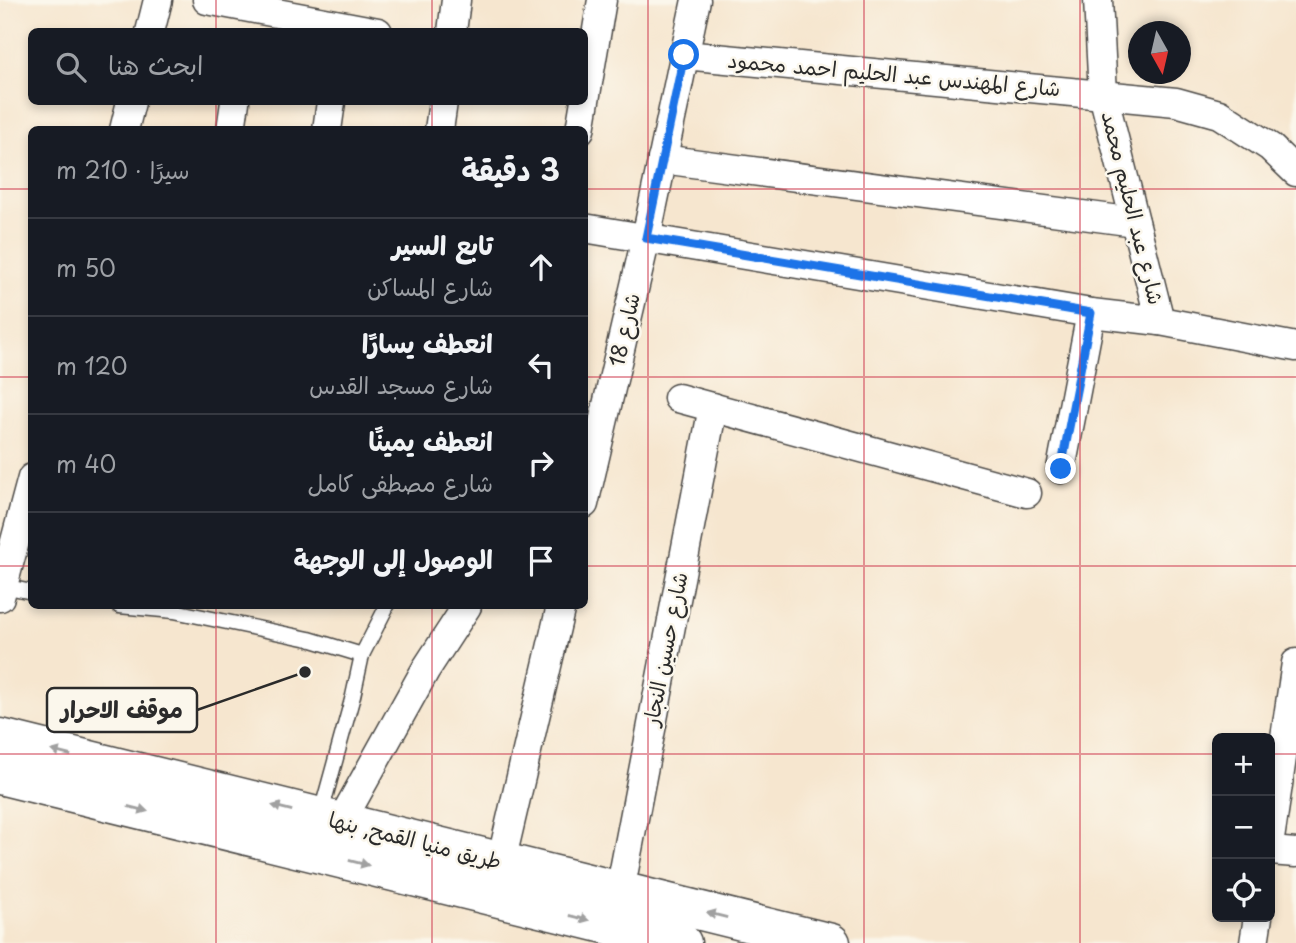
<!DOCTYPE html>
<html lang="ar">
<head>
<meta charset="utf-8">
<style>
  :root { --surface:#171b24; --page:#242831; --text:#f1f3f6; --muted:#9ea1a6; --line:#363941 }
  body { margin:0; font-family:"Playpen Sans","Playpen Sans Arabic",sans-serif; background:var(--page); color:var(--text); direction:rtl }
  .controls { position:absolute; right:21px; bottom:21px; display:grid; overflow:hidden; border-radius:10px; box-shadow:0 4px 10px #0003 }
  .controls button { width:63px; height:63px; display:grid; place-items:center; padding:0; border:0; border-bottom:2px solid var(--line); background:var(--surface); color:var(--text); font:35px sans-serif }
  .compass { position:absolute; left:1128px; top:21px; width:63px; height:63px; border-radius:50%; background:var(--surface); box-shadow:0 4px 10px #0003; rotate:172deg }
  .stop { position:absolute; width:21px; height:21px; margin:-16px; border:5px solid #1a73e8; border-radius:50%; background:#fff }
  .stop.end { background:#1a73e8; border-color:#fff; box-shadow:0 2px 7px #0008 }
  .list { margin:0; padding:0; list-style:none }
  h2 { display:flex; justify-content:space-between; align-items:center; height:91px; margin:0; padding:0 28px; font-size:30px }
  h2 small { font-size:23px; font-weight:400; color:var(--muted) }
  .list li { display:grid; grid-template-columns:46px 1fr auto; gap:21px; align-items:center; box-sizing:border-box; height:98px; padding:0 28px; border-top:2px solid var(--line) }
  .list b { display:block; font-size:26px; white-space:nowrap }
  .list p { margin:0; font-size:23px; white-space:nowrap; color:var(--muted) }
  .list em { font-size:23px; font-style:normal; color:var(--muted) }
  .icon { flex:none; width:38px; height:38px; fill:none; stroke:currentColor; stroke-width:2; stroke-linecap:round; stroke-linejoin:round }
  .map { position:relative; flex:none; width:1296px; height:943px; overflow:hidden; direction:ltr }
  .search { position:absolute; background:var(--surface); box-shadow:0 4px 10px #0003; left:28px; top:28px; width:560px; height:77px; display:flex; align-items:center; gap:18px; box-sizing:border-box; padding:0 24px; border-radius:10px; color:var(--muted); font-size:26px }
  .panel { position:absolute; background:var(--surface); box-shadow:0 4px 10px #0003; left:28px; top:126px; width:560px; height:483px; border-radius:10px; direction:rtl }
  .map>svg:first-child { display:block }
</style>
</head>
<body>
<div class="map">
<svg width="1296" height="943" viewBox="0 0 1296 943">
  <rect width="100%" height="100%" fill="#fbf7ec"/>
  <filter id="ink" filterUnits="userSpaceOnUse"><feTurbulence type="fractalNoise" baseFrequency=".0143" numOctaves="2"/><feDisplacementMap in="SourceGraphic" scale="14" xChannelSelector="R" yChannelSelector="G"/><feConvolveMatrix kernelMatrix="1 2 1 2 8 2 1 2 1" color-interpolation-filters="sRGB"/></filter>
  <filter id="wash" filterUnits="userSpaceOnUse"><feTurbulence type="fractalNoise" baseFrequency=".00686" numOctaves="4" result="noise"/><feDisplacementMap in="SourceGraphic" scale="28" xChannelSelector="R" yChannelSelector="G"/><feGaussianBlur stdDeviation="1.57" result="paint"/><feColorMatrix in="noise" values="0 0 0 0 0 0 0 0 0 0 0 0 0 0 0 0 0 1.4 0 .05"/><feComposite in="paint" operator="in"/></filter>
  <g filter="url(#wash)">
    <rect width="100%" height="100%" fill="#f6e6cf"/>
  </g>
  <g filter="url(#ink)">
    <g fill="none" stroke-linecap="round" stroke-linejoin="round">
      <defs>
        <g id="service">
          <polyline points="3,586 32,592"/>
          <polyline points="119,606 174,611 309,639 362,655 353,696 320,816"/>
          <polyline points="362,655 387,606"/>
        </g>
        <g id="minor">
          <polyline points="207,0 378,32"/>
          <polyline points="1098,0 1103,94 1160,321"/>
          <polyline points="150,32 158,0"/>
          <polyline points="452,32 456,0"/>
          <polyline points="684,55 1176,102 1219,114 1270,147 1296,172"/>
          <polyline points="124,130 131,102"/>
          <polyline points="231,130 235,102"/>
          <polyline points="327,130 331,102"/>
          <polyline points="439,130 443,102"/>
          <polyline points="580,130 602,0"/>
          <polyline points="662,159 1135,222"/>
          <polyline points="584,228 1091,313 1160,321 1296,347"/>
          <polyline points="678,398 1027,493"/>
          <polyline points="1061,469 1091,313"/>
          <polyline points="584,504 646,238 696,0"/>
          <polyline points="0,597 32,478"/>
          <polyline points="341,822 426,669 467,606"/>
          <polyline points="1270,839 1296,663"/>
          <polyline points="1270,851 1296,853"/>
          <polyline points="501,862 561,606"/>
          <polyline points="620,891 713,407"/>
          <polyline points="1254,943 1258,917"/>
        </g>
        <g id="trunk">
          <polyline points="0,738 831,943"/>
          <polyline points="0,775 682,943"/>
        </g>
      </defs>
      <use href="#service" stroke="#494744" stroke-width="17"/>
      <use href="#minor" stroke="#494744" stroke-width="31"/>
      <use href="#trunk" stroke="#494744" stroke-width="41"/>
      <use href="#service" stroke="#fff" stroke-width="14"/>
      <use href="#minor" stroke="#fff" stroke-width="28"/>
      <use href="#trunk" stroke="#fff" stroke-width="38"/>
    </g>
    <defs><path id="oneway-solid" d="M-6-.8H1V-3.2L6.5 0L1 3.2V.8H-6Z" transform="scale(1.75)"/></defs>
    <g fill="#a0a0a0">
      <use href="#oneway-solid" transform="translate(61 753) rotate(-166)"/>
      <use href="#oneway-solid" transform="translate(282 808) rotate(-166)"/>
      <use href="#oneway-solid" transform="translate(138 809) rotate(14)"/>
      <use href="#oneway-solid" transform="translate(359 863) rotate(14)"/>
      <use href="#oneway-solid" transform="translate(717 915) rotate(-166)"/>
      <use href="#oneway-solid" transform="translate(579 918) rotate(14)"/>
    </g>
  </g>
  <g fill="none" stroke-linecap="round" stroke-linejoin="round" filter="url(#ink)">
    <polyline stroke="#1a73e8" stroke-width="9" points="684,55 646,238 1091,313 1061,469"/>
  </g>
  <path fill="none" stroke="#d1495b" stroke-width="2" stroke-opacity="0.55" d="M216 0V32M432 0V32M648 0V943M864 0V943M1080 0V943M216 102V130M432 102V130M0 189H32M584 189H1296M0 377H32M584 377H1296M0 566H32M584 566H1296M216 606V943M432 606V943M0 754H1217M1270 754H1296"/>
  <g text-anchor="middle" stroke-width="5" stroke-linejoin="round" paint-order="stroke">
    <g font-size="21" fill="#2b2b2b" stroke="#fbf7ec">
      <text transform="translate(894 75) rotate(5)" y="7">شارع المهندس عبد الحليم احمد محمود</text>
      <text transform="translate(1132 208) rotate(76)" y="7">شارع عبد الحليم محمد</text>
      <text transform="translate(625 330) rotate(-77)" y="7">شارع 18</text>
      <text transform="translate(666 649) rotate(-79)" y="7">شارع حسين النجار</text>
      <text transform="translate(415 841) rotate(14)" y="7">طريق منيا القمح, بنها</text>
    </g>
  </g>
  <path fill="none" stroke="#2b2b2b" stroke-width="2.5" d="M305 672L197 710"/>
  <circle fill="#2b2b2b" stroke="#fbf7ec" stroke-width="2.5" cx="305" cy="672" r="7"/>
  <rect fill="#fbf7ec" stroke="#2b2b2b" stroke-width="2.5" x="47" y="688" width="150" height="44" rx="7"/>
  <g font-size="23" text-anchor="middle" font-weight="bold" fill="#2b2b2b">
    <text x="122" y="718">موقف الاحرار</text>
  </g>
</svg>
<div class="controls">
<button>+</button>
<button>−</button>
<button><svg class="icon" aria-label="locate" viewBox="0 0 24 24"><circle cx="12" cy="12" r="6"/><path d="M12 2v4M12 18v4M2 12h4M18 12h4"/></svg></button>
</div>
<svg class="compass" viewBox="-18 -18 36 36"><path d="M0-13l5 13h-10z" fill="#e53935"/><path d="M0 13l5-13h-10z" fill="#9ea1a6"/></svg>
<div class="stop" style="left:684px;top:55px"></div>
<div class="stop end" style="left:1061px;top:469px"></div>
<div class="search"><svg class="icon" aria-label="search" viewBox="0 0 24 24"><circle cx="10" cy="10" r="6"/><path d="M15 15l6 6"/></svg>ابحث هنا</div>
<section class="panel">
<h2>3 دقيقة<small>سيرًا · 210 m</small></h2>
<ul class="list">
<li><svg class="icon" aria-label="ahead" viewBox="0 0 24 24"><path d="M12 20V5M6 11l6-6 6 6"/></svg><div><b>تابع السير</b><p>شارع المساكن</p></div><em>50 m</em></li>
<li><svg class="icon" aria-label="left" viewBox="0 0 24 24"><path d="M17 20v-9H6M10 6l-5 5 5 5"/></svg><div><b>انعطف يسارًا</b><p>شارع مسجد القدس</p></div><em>120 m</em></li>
<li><svg class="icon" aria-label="right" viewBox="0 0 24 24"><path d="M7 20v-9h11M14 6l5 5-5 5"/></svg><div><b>انعطف يمينًا</b><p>شارع مصطفى كامل</p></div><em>40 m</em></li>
<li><svg class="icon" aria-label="arrive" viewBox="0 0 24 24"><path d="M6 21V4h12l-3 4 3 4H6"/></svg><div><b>الوصول إلى الوجهة</b></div></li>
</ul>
</section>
</div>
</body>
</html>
